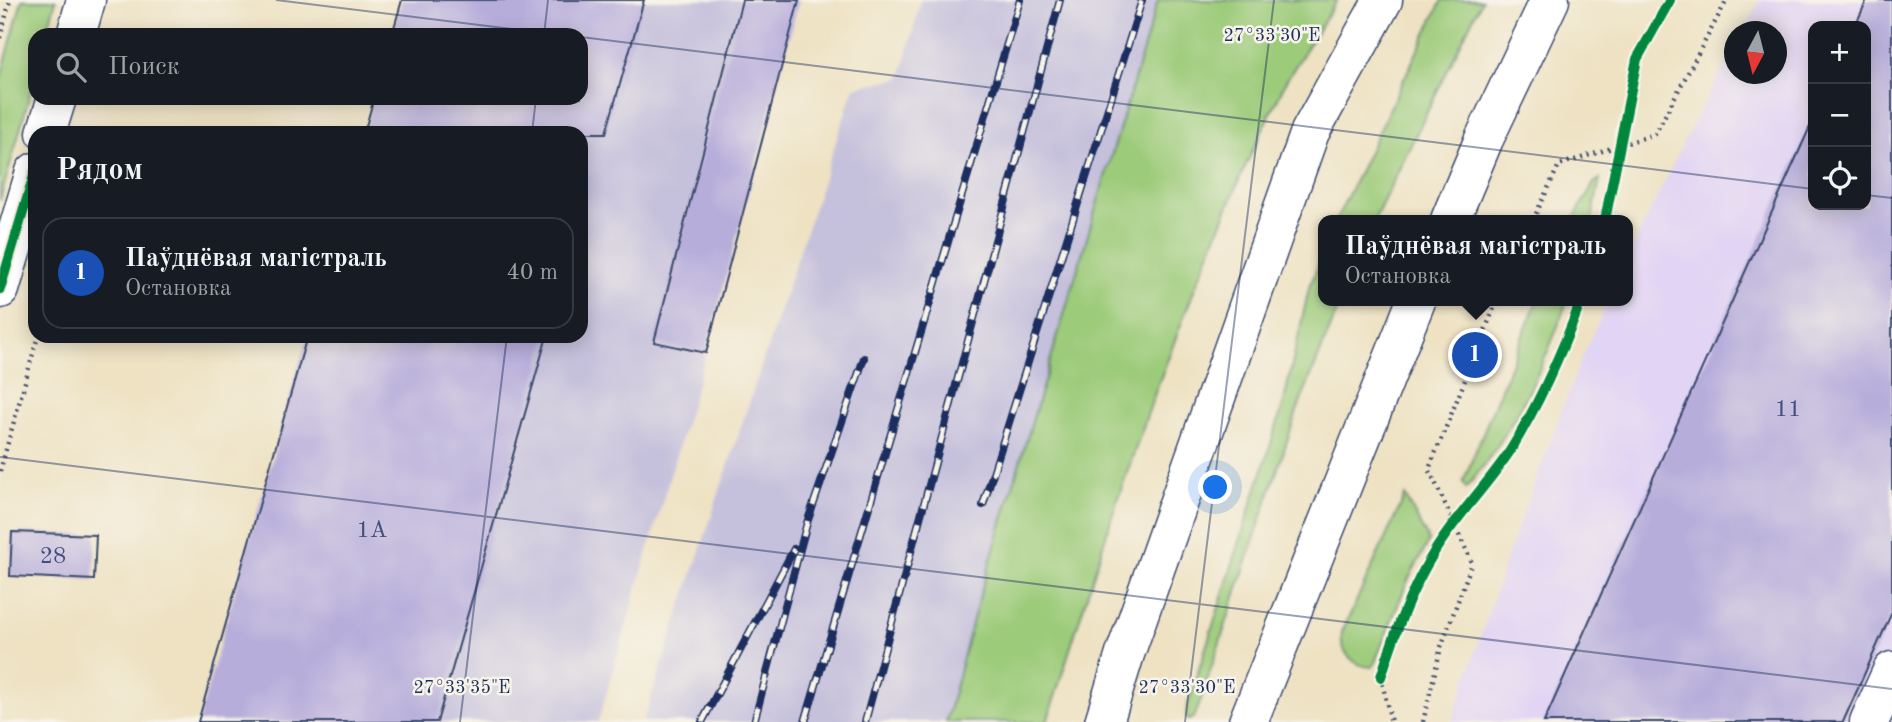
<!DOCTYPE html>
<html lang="ru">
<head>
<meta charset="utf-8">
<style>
  :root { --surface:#171b24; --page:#242831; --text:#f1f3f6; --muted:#9ea1a6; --line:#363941; --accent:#d690ce }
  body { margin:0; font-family:"Old Standard TT",serif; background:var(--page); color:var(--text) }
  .controls { position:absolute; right:21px; top:21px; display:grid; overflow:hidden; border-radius:14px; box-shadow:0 4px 18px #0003 }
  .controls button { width:63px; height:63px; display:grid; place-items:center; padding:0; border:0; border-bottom:2px solid var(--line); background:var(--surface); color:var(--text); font:35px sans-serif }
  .compass { position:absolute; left:1724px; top:21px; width:63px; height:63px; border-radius:50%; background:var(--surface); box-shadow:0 4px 18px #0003; rotate:187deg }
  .you { position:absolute; left:1216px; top:488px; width:24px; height:24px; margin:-18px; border:5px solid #fff; border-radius:50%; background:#1a73e8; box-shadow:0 0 0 10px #1a73e833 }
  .badge { display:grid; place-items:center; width:46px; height:46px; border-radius:50%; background:var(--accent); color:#fff; font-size:23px; font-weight:700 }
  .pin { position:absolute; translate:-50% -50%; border:4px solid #fff; box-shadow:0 2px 7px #0006 }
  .popup { position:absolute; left:1318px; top:215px; width:315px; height:91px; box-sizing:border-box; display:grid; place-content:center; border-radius:14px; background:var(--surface); filter:drop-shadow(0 2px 5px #0005); font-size:23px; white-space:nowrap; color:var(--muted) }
  .popup b { font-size:26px; color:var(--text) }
  .popup::after { content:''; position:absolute; left:50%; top:100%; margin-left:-14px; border:14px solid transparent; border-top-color:var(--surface) }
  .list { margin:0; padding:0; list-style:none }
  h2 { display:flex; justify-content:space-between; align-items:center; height:91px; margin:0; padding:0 28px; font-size:30px }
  h2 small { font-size:23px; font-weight:400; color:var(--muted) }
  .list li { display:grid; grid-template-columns:46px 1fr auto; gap:21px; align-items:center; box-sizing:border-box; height:112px; margin:0 14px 14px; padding:0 14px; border:2px solid var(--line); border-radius:21px }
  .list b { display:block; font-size:26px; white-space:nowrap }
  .list p { margin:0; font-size:23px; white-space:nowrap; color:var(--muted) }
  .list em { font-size:23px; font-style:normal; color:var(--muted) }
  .icon { flex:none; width:38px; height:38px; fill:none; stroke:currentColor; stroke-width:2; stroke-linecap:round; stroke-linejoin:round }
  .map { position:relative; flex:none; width:1892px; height:722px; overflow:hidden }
  .search { position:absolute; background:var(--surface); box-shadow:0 4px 18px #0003; left:28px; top:28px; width:560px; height:77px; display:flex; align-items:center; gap:18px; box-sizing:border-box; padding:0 24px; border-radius:21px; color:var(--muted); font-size:26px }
  .panel { position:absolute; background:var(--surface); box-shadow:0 4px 18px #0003; left:28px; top:126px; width:560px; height:217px; border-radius:21px }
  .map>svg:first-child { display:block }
</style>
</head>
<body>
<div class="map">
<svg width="1892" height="722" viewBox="0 0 1892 722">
  <rect width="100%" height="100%" fill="#f7f3e8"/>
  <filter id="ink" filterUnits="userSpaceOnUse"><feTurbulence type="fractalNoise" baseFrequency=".0143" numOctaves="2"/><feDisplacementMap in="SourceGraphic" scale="14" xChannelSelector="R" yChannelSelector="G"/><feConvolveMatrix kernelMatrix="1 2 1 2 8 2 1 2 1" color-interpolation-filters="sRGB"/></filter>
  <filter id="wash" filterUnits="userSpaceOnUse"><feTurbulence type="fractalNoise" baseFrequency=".00686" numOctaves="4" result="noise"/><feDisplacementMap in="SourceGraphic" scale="28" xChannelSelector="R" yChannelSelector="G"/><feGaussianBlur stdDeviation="1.57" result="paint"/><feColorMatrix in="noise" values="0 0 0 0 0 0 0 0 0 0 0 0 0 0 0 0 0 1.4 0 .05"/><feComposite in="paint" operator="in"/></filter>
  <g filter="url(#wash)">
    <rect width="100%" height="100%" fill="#eee2c3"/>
    <path fill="#e1d4f4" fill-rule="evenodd" d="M1760 0H1892V722H1452L1508 554 1580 362 1608 301H1627V259L1685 139 1734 48V74H1776V32L1743 31ZM1813 26H1866V205H1813Z"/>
    <g fill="#c5c0db">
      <polygon points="402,0 799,0 706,353 598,722 198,722 307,336 581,336 581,35"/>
      <polygon points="921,0 1215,0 981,722 643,722 854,87 901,78"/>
    </g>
    <g fill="#9ccb79" stroke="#5c7d6c" stroke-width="2">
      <polygon points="22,0 56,0 46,35 35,35 35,76 0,201 0,81"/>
      <polygon points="1158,0 1337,0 1286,81 1243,171 1198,280 1156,390 1116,504 1047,722 946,722 974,616"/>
      <polygon points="1442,0 1482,0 1374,220 1336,220"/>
      <polygon points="1600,179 1592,220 1573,220 1594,183"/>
      <polygon points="1323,254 1323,301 1341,301 1297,411 1198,708 1194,718 1189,720 1186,716 1187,707 1283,406 1309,288"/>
      <path d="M1537 301H1567C1544 368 1512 433 1466 488L1463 482Z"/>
      <path d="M1405 496 1429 541 1408 580 1373 667C1353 667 1339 651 1342 632Z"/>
    </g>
    <g id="blocks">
      <g fill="#b7addb">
        <polygon points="402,0 644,0 606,133 364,133 374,98 581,98 581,35 392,35"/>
        <polygon points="742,0 799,0 706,353 654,342"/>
        <polygon points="1867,0 1892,0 1892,612 1843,722 1544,722 1813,120 1813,205 1866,205 1866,26 1855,26"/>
        <polygon points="307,336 547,336 437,722 198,722"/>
        <polygon points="12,532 96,535 94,580 10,576"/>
      </g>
    </g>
  </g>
  <g filter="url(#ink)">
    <use href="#blocks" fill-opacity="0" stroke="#3b4a6d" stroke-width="2"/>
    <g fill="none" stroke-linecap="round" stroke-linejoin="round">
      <defs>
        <g id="minor">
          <polyline points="76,35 86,0"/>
          <polyline points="46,133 57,98"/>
          <polyline points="0,289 35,172"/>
          <polyline points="1869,722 1892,671"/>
        </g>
        <g id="major">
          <polyline points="1450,220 1484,139 1550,0"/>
          <polyline points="1104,722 1125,654 1310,132 1383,0"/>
          <polyline points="1248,722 1416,301"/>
        </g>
      </defs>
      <use href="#minor" stroke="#3b4a6d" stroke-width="41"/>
      <use href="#major" stroke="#3b4a6d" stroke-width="41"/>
      <g stroke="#3b4a6d" stroke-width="4.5" stroke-dasharray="2 5" stroke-linecap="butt">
        <polyline points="0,38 10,0"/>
        <polyline points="1533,220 1559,165 1655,134 1727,0"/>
        <polyline points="1450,344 1475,355"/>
        <polyline points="0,471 38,336"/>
        <polyline points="1381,677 1391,722"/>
        <polyline points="1423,722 1441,647 1472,563 1429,469 1497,301"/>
      </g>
      <use href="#minor" stroke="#fff" stroke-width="38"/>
      <use href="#major" stroke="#fff" stroke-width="38"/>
      <defs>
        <g id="rail">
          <polyline points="983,505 1142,0"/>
          <polyline points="702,722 794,549"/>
          <polyline points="754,722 807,523 864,358"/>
          <polyline points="805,722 1020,0"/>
          <polyline points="865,722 1060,0"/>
        </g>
      </defs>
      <use href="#rail" stroke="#1b2f5e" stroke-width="8"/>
      <use href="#rail" stroke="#f7f3e8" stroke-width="5" stroke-dasharray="16" stroke-linecap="butt"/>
      <defs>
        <g id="cycleway">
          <polyline points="1605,220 1637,59 1670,0"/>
          <polyline points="0,289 35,172"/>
          <path d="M1381 677C1394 635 1410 591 1433 554 1455 517 1486 487 1510 451 1539 404 1562 352 1581 301"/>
        </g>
      </defs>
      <use href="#cycleway" stroke="#f7f3e8" stroke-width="15"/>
      <use href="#cycleway" stroke="#00873e" stroke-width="10"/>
    </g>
  </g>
  <path fill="none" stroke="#1b2f5e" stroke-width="2" stroke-opacity="0.45" d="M276 0 561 35M544 35 548 0M581 37 1813 189M532 133 536 98M1866 195 1892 198M0 457 1892 689M460 722 507 336M1185 722 1274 0"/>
  <g text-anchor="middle" stroke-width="5" stroke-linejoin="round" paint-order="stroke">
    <g font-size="23" fill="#424e7d">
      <text x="1788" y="416">11</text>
      <text x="372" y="537">1А</text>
      <text x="53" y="563">28</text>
    </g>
  </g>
  <g font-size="18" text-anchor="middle" fill="#1b2f5e" stroke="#f7f3e8" stroke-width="5" stroke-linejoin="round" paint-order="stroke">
    <text x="1272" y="41">27°33'30"E</text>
    <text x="462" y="693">27°33'35"E</text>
    <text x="1187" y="693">27°33'30"E</text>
  </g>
</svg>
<div class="controls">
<button>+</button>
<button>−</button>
<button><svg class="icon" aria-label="locate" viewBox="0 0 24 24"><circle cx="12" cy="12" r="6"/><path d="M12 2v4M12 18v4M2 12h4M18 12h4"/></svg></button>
</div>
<svg class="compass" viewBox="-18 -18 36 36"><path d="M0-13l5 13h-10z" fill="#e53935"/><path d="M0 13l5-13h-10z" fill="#9ea1a6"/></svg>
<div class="you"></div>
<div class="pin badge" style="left:1475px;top:355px;background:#1a4fb4">1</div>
<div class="popup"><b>Паўднёвая магістраль</b>Остановка</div>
<div class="search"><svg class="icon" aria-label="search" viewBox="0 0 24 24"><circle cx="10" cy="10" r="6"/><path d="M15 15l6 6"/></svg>Поиск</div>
<section class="panel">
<h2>Рядом<small></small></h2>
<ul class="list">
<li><span class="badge" style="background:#1a4fb4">1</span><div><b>Паўднёвая магістраль</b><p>Остановка</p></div><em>40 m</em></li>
</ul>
</section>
</div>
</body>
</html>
